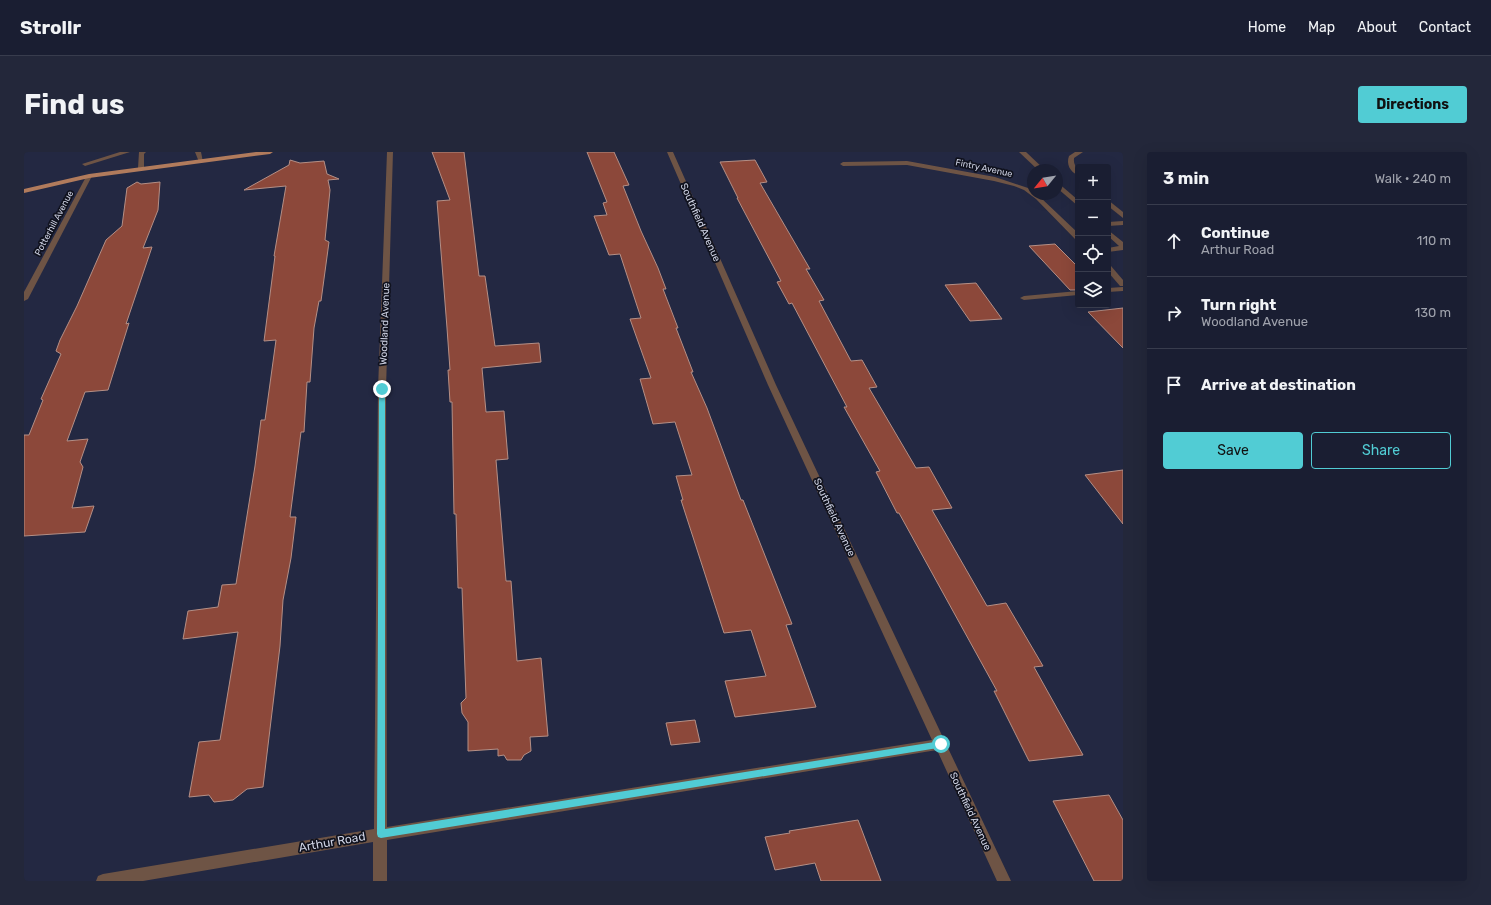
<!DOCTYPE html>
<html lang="en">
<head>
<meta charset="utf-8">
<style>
  :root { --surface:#1a1e32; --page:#23273a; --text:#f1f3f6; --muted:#9fa2ac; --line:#383c4d; --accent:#51ccd4 }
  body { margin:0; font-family:Rubik,sans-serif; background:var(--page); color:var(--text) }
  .controls { position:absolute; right:12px; top:12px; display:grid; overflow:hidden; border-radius:4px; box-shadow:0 4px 16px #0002 }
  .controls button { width:36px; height:36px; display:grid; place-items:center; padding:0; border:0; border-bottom:1px solid var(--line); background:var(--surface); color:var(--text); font:20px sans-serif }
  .compass { position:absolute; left:1003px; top:12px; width:36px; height:36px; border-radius:50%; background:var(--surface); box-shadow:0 4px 16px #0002; rotate:240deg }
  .stop { position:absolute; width:12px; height:12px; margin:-9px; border:3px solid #51ccd4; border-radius:50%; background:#fff }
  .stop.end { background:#51ccd4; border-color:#fff; box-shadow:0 1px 4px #0008 }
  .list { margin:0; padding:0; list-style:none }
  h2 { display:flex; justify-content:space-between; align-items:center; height:52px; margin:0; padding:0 16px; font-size:17px }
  h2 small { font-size:13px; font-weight:400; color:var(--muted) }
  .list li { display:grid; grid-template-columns:26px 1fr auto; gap:12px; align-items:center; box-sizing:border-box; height:72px; padding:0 16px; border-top:1px solid var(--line) }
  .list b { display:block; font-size:15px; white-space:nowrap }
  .list p { margin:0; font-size:13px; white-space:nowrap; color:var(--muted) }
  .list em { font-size:13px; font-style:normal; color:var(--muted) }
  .actions { display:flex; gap:8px; padding:12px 16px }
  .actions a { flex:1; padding:9px 0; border:1px solid var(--accent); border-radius:4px; text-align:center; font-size:14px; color:var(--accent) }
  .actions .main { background:var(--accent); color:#111 }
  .icon { flex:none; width:22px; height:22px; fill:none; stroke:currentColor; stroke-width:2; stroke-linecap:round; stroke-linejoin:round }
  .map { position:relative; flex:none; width:1099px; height:729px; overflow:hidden; border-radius:4px }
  header { display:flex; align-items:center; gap:24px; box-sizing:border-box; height:56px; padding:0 20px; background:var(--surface); border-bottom:1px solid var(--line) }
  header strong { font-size:19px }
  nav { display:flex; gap:22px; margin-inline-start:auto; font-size:14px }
  .intro { display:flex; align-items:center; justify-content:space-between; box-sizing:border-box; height:96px; padding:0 24px }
  h1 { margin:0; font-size:28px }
  .button { padding:10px 18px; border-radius:4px; background:var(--accent); color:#111; font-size:14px; font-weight:700 }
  main { display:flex; gap:24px; padding:0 24px }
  aside { flex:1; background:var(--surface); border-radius:4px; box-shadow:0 4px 16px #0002 }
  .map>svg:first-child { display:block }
</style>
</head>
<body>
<header>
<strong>Strollr</strong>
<nav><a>Home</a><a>Map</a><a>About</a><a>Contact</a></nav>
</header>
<div class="intro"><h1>Find us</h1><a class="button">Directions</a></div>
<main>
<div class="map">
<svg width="1099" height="729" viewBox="0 0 1099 729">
  <rect width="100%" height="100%" fill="#232842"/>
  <g fill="#8c483a" stroke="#b48f86">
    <polygon points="408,0 440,0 455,124 461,124 471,194 515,191 517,210 458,216 462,260 480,259 484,307 472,308 482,429 487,429 493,509 517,506 524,584 506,585 507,599 500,603 497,608 483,608 480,603 474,604 474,597 444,599 444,570 438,561 437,551 442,546 438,436 434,436 432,362 430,362 428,250 426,250 424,218 426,218 423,176 413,49 426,48"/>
    <polygon points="563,0 590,0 605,33 599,34 617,79 634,116 642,137 639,137 654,176 652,176 669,220 667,220 683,256 717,348 719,348 768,472 762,473 792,555 711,565 701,529 742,524 727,478 700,481 657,348 659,348 652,324 668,323 651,270 629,272 616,227 627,226 606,167 617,166 596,102 585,103 570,64 583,63 579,51 583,50"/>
    <polygon points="266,8 276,11 300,9 303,22 315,27 304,28 306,38 301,88 305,90 297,149 295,149 290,176 286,230 283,230 280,280 277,280 272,319 266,365 272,365 267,406 259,448 256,494 239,635 223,637 209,648 190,650 185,643 165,645 175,590 196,588 214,480 159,487 164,459 194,455 198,433 212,432 231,314 237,268 241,268 252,188 240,189 251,104 250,104 262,34 220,38 265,13"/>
    <polygon points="731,8 743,30 736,31 786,117 782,117 800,148 795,149 827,209 838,208 853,235 845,236 892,316 905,315 928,356 908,358 963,454 982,451 1019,514 1010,515 1059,603 1005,609 970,539 973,539 875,361 873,361 852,320 856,319 820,255 823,255 768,151 765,152 753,130 757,129 713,46 714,46 696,10"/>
    <polygon points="113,30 117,32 136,30 134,58 119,96 128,95 102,172 105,171 84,238 61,240 43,289 64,287 56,310 59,315 48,356 70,354 61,380 0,384 0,283 5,283 19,248 17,247 37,202 32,199 36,188 53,154 82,88 98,74 103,36"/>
    <polygon points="1031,92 1054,115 1054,138 1046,138 1005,94"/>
    <polygon points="952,131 978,167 946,169 921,133"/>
    <polygon points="1099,156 1099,196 1064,160"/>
    <polygon points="1099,318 1099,372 1061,323"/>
    <polygon points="671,568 676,590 647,593 642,571"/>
    <polygon points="1085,643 1099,668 1099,729 1070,729 1029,649"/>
    <polygon points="834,668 857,729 797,729 791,711 751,718 741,685 766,681 765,679"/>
  </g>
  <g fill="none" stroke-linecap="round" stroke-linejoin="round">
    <g fill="#6e5445" fill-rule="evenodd">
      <polygon points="96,0 106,0 61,14 58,12"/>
      <polygon points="115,0 122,0 120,2 120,16 117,18 114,16"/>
      <polygon points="171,0 177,0 179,10 175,10"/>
      <polygon points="363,0 369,0 362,237 363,675 908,588 744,233 643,0 649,0 752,233 987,729 973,729 913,598 363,688 363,729 349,729 349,690 119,729 72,729 74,724 79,722 350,677 354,237"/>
      <polygon points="995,0 1002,0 1021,18 1014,18"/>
      <path d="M1051 0H1059L1050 6C1049 13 1054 16 1054 23 1046 20 1042 12 1045 4Z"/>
      <polygon points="883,9 971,25 1004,36 1009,39 1009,42 1013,42 1016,45 1054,81 1054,87 1051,87 1012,47 1000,38 990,34 970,29 883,13 819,14 816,12 819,10"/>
      <polygon points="63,23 68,24 4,147 0,149 0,140"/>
      <polygon points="1033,30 1054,48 1054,54 1033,36"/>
      <polygon points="1084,48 1099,60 1099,66 1084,54"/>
      <polygon points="1099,69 1099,73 1084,74 1084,70"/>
      <polygon points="1084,78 1099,90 1099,98 1084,100 1084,96 1095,94 1084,84"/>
      <polygon points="1084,114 1087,114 1099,128 1099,134 1096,134 1084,120"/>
      <polygon points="1099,135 1099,139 1084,140 1084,136"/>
      <polygon points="1054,139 1054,143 1000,148 996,146 1000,144"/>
    </g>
    <polygon fill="#b17b5c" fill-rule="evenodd" points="232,0 249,0 246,2 65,26 0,41 0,37 65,22"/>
  </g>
  <polygon fill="#51ccd4" points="358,235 361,237 361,677 917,589 921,592 920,595 357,686 354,685 353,682 355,237"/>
  <g text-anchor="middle" stroke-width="3.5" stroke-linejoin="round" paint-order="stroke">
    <g font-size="9" fill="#ced2e3" stroke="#10121e">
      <text transform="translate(960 16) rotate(12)" y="3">Fintry Avenue</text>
      <text transform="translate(30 71) rotate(-62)" y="3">Potterhill Avenue</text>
    </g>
    <g font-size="10" fill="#ced2e3" stroke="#10121e">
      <text transform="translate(677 70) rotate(66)" y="4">Southfield Avenue</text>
      <text transform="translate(360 172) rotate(-88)" y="4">Woodland Avenue</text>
      <text transform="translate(811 365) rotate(65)" y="4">Southfield Avenue</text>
      <text transform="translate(947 659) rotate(65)" y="4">Southfield Avenue</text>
    </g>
    <g font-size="12" fill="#ced2e3" stroke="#10121e">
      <text transform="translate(308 690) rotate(-10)" y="4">Arthur Road</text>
    </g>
  </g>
</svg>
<div class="controls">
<button>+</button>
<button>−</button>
<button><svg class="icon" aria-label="locate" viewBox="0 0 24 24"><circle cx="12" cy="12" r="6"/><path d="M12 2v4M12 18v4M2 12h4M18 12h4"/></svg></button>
<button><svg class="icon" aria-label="layers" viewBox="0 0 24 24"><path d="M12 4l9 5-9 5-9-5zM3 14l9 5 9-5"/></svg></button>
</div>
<svg class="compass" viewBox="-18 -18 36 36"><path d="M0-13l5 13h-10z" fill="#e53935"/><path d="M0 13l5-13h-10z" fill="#9fa2ac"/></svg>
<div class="stop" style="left:917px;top:592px"></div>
<div class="stop end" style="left:358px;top:237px"></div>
</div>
<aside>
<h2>3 min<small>Walk · 240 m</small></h2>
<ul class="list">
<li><svg class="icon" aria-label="ahead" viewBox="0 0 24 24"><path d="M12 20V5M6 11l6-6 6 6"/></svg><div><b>Continue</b><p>Arthur Road</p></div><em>110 m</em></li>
<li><svg class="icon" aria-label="right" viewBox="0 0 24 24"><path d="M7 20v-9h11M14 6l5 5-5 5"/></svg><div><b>Turn right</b><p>Woodland Avenue</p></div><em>130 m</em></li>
<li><svg class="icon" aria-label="arrive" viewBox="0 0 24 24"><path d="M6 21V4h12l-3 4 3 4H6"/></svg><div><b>Arrive at destination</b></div></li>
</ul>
<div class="actions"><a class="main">Save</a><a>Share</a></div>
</aside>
</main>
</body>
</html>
